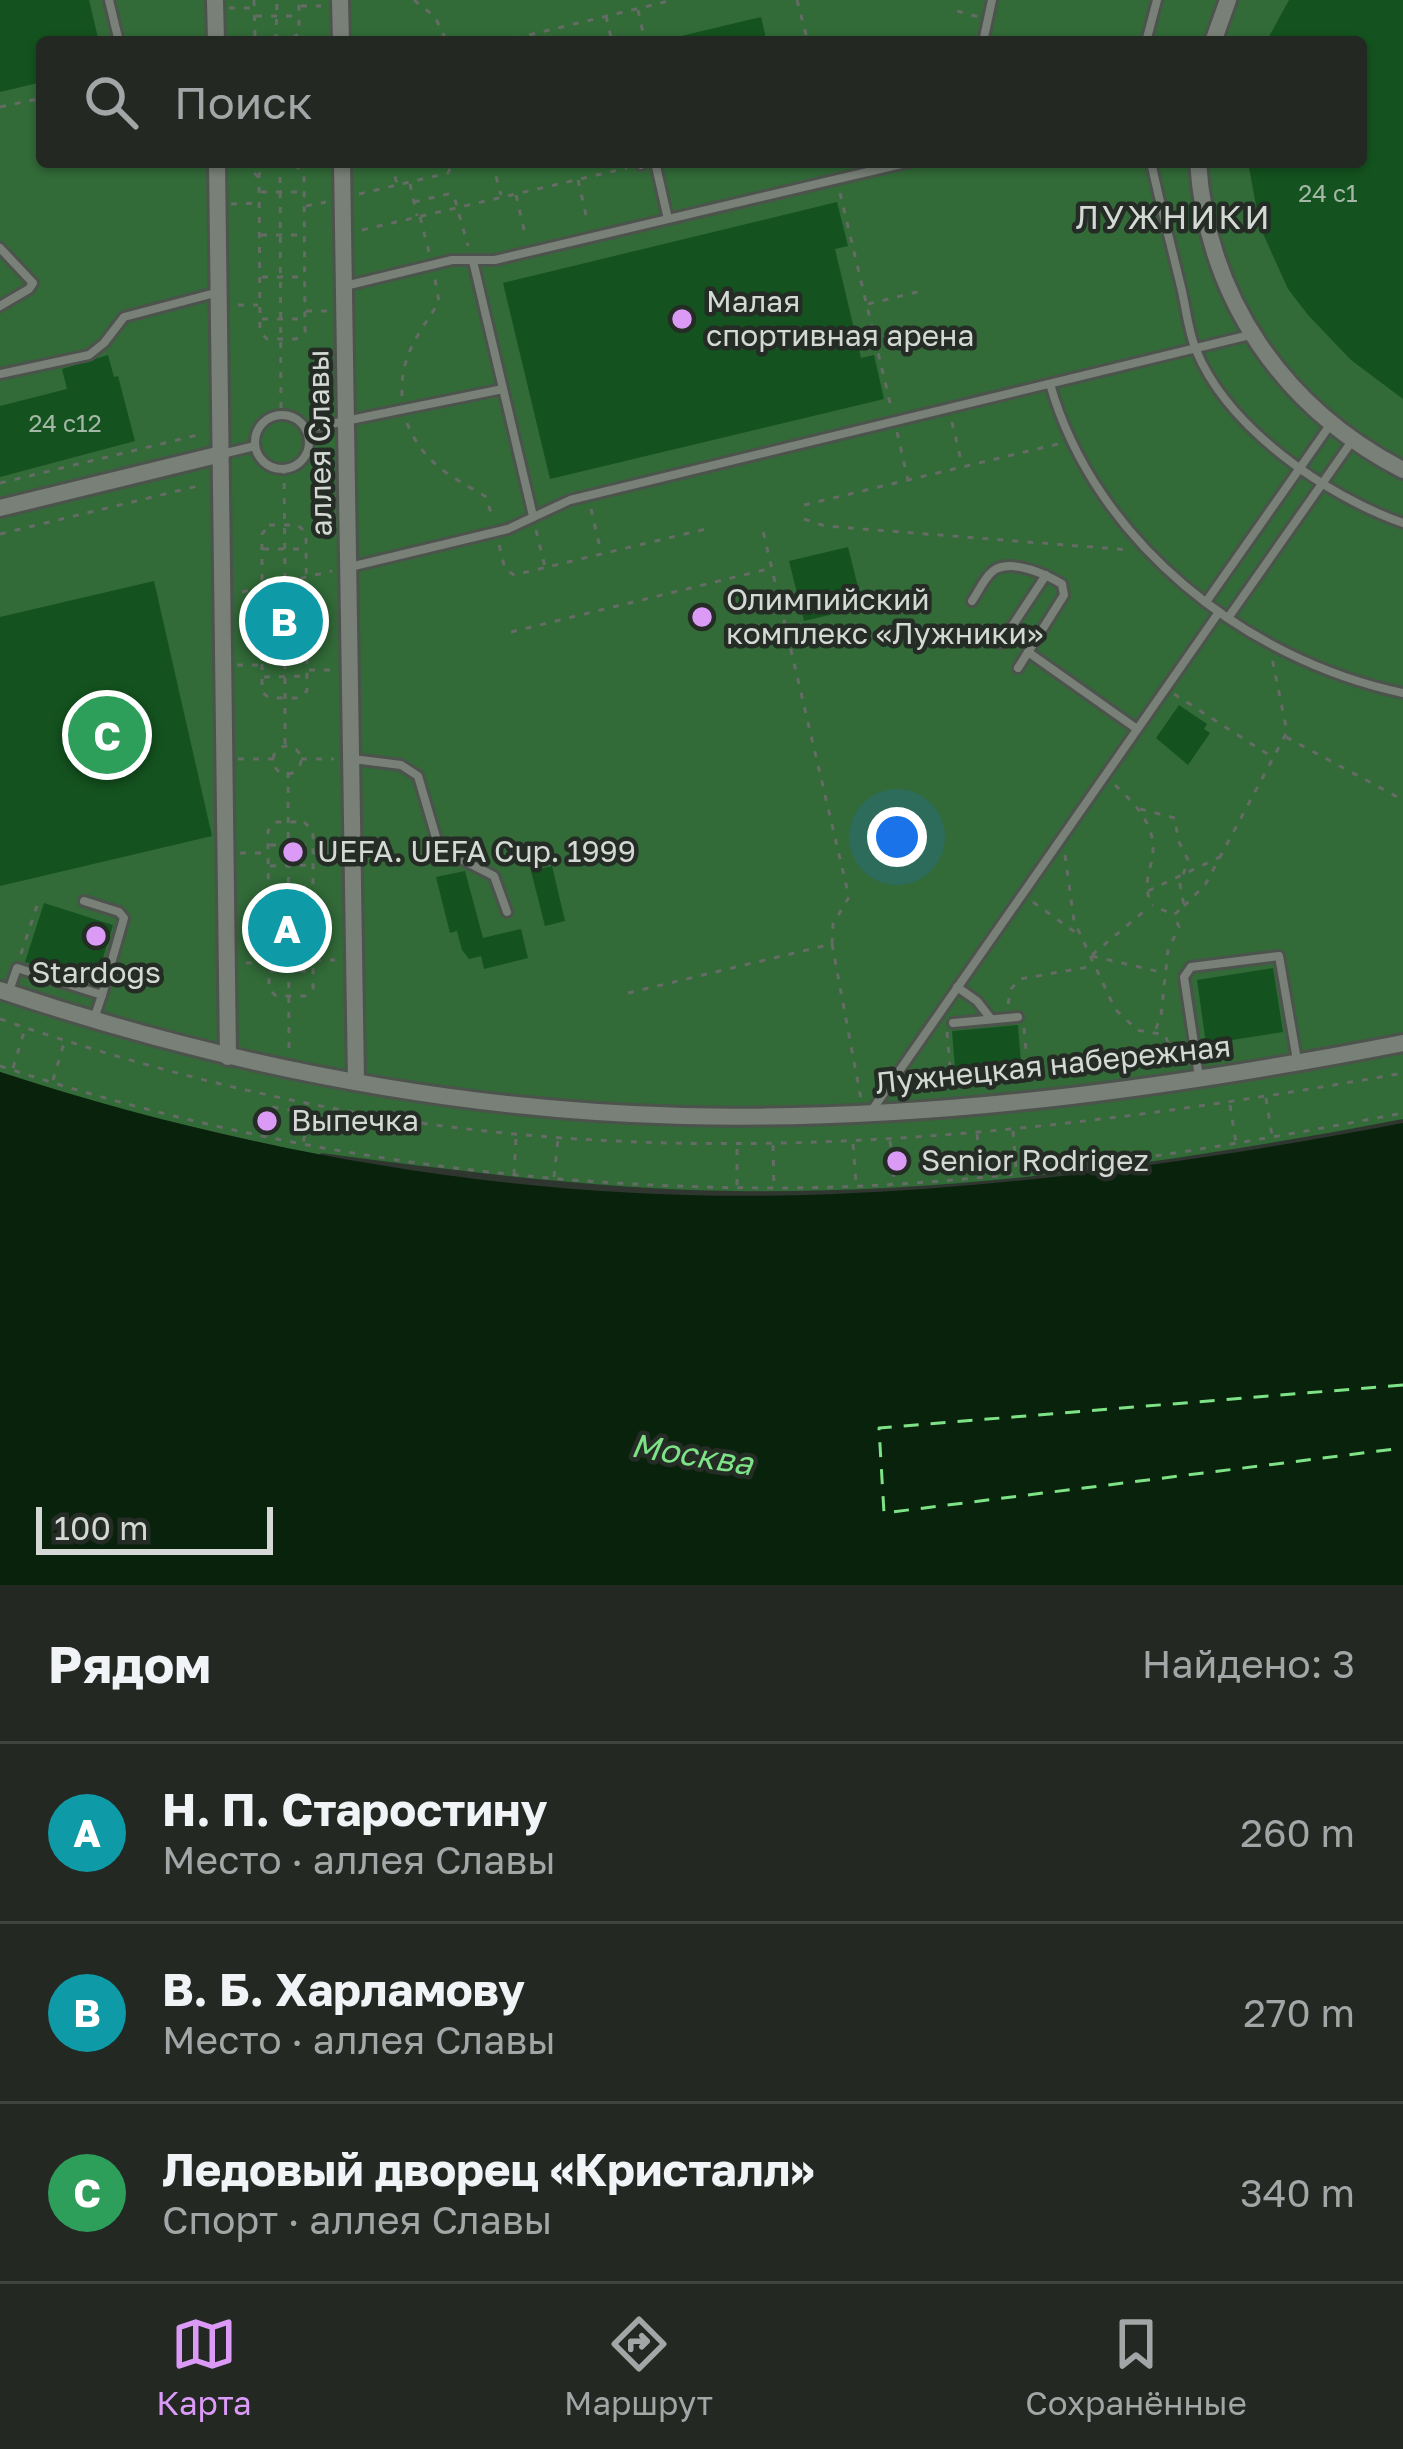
<!DOCTYPE html>
<html lang="ru">
<head>
<meta charset="utf-8">
<style>
  :root { --surface:#232823; --page:#2b302b; --text:#f1f3f6; --muted:#a3a6a6; --line:#404441; --accent:#da9af6 }
  body { margin:0; font-family:"Golos Text",sans-serif; background:var(--page); color:var(--text) }
  .scale { position:absolute; left:36px; bottom:30px; width:237px; box-sizing:border-box; padding-left:12px; border:6px solid #d5d9d5; border-top:0; font-size:33px; line-height:42px; white-space:nowrap; color:#d5d9d5; -webkit-text-stroke:9px #252c25; paint-order:stroke }
  .you { position:absolute; left:897px; top:837px; width:42px; height:42px; margin:-30px; border:9px solid #fff; border-radius:50%; background:#1a73e8; box-shadow:0 0 0 18px #1a73e833 }
  .badge { display:grid; place-items:center; width:78px; height:78px; border-radius:50%; background:var(--accent); color:#fff; font-size:39px; font-weight:700 }
  .pin { position:absolute; translate:-50% -50%; border:6px solid #fff; box-shadow:0 3px 12px #0006 }
  .list { margin:0; padding:0; list-style:none }
  h2 { display:flex; justify-content:space-between; align-items:center; height:156px; margin:0; padding:0 48px; font-size:51px }
  h2 small { font-size:39px; font-weight:400; color:var(--muted) }
  .list li { display:grid; grid-template-columns:78px 1fr auto; gap:36px; align-items:center; box-sizing:border-box; height:180px; padding:0 48px; border-top:3px solid var(--line) }
  .list b { display:block; font-size:45px; white-space:nowrap }
  .list p { margin:0; font-size:39px; white-space:nowrap; color:var(--muted) }
  .list em { font-size:39px; font-style:normal; color:var(--muted) }
  .icon { flex:none; width:66px; height:66px; fill:none; stroke:currentColor; stroke-width:2; stroke-linecap:round; stroke-linejoin:round }
  .map { position:relative; flex:none; width:1403px; height:1585px; overflow:hidden }
  .search { position:absolute; background:var(--surface); box-shadow:0 3px 9px #0004; left:36px; right:36px; top:36px; height:132px; display:flex; align-items:center; gap:30px; box-sizing:border-box; padding:0 42px; border-radius:12px; color:var(--muted); font-size:45px }
  .sheet { height:696px; background:var(--surface) }
  nav { display:flex; justify-content:space-around; align-items:center; box-sizing:border-box; height:168px; border-top:3px solid var(--line); background:var(--surface); font-size:33px; color:var(--muted) }
  nav a { display:grid; justify-items:center; gap:6px }
  nav .on { color:var(--accent) }
  .map>svg:first-child { display:block }
</style>
</head>
<body>
<div class="map">
<svg width="1403" height="1585" viewBox="0 0 1403 1585">
  <rect width="100%" height="100%" fill="#2f362f"/>
  <path fill="#326a38" fill-rule="evenodd" d="M0 0H1403V1119C1184 1161 960 1194 736 1191 596 1189 459 1171 321 1153L319 1156 111 1108 0 1072ZM42 42H1361V162H42Z"/>
  <path fill="#09220c" d="M0 1072C267 1159 552 1206 834 1194 1025 1186 1215 1159 1403 1123V1585H0Z"/>
  <g fill="none" stroke-linecap="round" stroke-linejoin="round">
    <polyline stroke="#7de386" stroke-width="3" stroke-dasharray="15 12" stroke-linecap="butt" points="1403,1385 879,1428 884,1513 1403,1448"/>
  </g>
  <g fill="#14531f">
    <polygon points="0,0 89,0 99,42 42,42 42,82 0,92"/>
    <polygon points="1289,0 1403,0 1403,399 1351,360 1308,315 1288,289 1260,227 1248,162 1361,162 1361,42 1266,42"/>
    <polygon points="761,17 767,42 678,42 677,37"/>
    <polygon points="837,202 848,246 835,249 861,358 874,355 884,399 550,479 503,283"/>
    <polygon points="108,355 114,377 118,376 135,441 0,477 0,406 67,389 62,369"/>
    <polygon points="848,547 863,607 804,621 789,561"/>
    <polygon points="154,581 212,836 0,886 0,617"/>
    <polygon points="1179,705 1207,724 1204,729 1210,733 1188,765 1156,738"/>
    <polygon points="552,866 565,921 545,926 531,871"/>
    <polygon points="465,871 483,938 521,929 528,958 484,969 481,956 469,959 462,950 457,931 450,933 436,877"/>
    <polygon points="44,903 113,925 95,984 25,962"/>
    <polygon points="1273,968 1283,1032 1206,1044 1197,980"/>
    <polygon points="1018,1025 1022,1075 956,1081 952,1031"/>
  </g>
  <g fill="none" stroke-linecap="round" stroke-linejoin="round">
    <defs>
      <g id="lane">
        <polyline points="109,0 119,42"/>
        <polyline points="983,42 992,0"/>
        <polyline points="1146,42 1157,0"/>
        <polyline points="640,162 641,165"/>
        <polyline points="655,162 668,219"/>
        <path d="M1151 162C1160 204 1171 245 1181 287 1186 307 1188 331 1196 350 1228 428 1326 496 1403 523"/>
        <polyline points="0,248 33,283 29,289 0,306"/>
        <polyline points="473,261 533,516"/>
        <polyline points="345,286 452,260 495,260 910,162"/>
        <polyline points="0,374 89,355 104,343 124,317 215,293"/>
        <path d="M1050 384C1095 542 1246 660 1403 693"/>
        <circle cx="282" cy="442" r="27"/>
        <polyline points="306,429 503,389"/>
        <polyline points="222,454 255,446"/>
        <polyline points="350,567 508,529 570,500 1250,335"/>
        <path d="M972 601C979 591 986 574 996 569 1015 560 1045 574 1062 584L1064 595 1018 668"/>
        <polyline points="1206,602 1330,425"/>
        <polyline points="1228,618 1352,441"/>
        <polyline points="1001,643 1046,575"/>
        <polyline points="1028,652 1137,729"/>
        <polyline points="353,759 401,765 418,776 438,844 449,853 494,876 507,912"/>
        <polyline points="84,901 119,912 124,918 102,995"/>
        <polyline points="957,987 977,1001 991,1019"/>
        <polyline points="9,991 17,968 102,995 94,1019"/>
        <polyline points="953,1023 1018,1017"/>
        <polyline points="1199,1077 1184,977 1191,967 1279,956 1297,1060"/>
        <polyline points="870,1113 1219,612"/>
      </g>
      <g id="street">
        <polyline points="215,0 216,42"/>
        <polyline points="340,0 341,42"/>
        <polyline points="1213,42 1228,0"/>
        <polyline points="217,162 228,1057"/>
        <polyline points="342,162 356,1082"/>
        <path d="M1198 162C1207 298 1283 408 1403 470"/>
        <polyline points="0,508 221,454"/>
        <path d="M0 990C220 1064 450 1110 683 1116 925 1122 1166 1089 1403 1043"/>
      </g>
    </defs>
    <use href="#lane" stroke="#4c524c" stroke-width="14"/>
    <use href="#street" stroke="#4c524c" stroke-width="22"/>
    <g stroke="#656b65" stroke-width="3" stroke-dasharray="6 9" stroke-linecap="butt">
      <path d="M254 0 255 36C266 43 290 43 299 33V0"/>
      <polyline points="414,0 435,17 447,42"/>
      <polyline points="797,0 808,42"/>
      <polyline points="301,6 321,6"/>
      <polyline points="229,8 254,8"/>
      <polyline points="638,10 645,42"/>
      <polyline points="957,11 979,17"/>
      <polyline points="256,16 299,16"/>
      <polyline points="606,16 612,42"/>
      <polyline points="276,40 277,0"/>
      <polyline points="500,42 673,0"/>
      <polyline points="0,107 42,98"/>
      <polyline points="244,162 258,177"/>
      <polyline points="280,162 281,415"/>
      <polyline points="391,162 397,184"/>
      <polyline points="492,162 501,195"/>
      <polygon points="295,165 304,174 305,332 296,339 267,339 260,332 259,174 267,165"/>
      <polyline points="578,180 588,224"/>
      <polyline points="410,184 417,216"/>
      <polyline points="261,192 304,192"/>
      <polyline points="840,193 892,411"/>
      <polyline points="359,194 448,173 453,162"/>
      <polyline points="516,195 526,238"/>
      <polyline points="414,202 448,194 454,196 468,246"/>
      <polyline points="231,204 258,203"/>
      <polyline points="306,206 326,202"/>
      <polyline points="420,217 429,252"/>
      <polyline points="362,230 627,168"/>
      <polyline points="261,235 304,235"/>
      <polyline points="262,277 305,277"/>
      <polyline points="868,304 921,291"/>
      <polyline points="238,305 258,305"/>
      <polyline points="306,311 327,311"/>
      <polyline points="262,319 305,319"/>
      <path d="M402 396C400 355 419 334 439 302L435 279"/>
      <polyline points="952,422 962,465"/>
      <path d="M407 423C423 463 450 476 485 496L493 518"/>
      <polyline points="897,432 908,480"/>
      <polyline points="284,468 285,580"/>
      <polyline points="0,483 202,434"/>
      <polyline points="804,505 1062,443"/>
      <polyline points="591,509 601,552"/>
      <polyline points="804,519 825,526 1130,550"/>
      <polygon points="269,525 298,525 306,533 307,691 298,698 269,698 262,692 262,534"/>
      <polyline points="536,530 545,567"/>
      <polyline points="0,534 202,485"/>
      <polyline points="499,545 505,569 514,575 710,528"/>
      <polyline points="263,549 306,549"/>
      <polyline points="242,592 332,571"/>
      <polyline points="511,632 772,568"/>
      <polyline points="264,648 307,648"/>
      <polyline points="285,648 285,748"/>
      <polyline points="237,665 262,665"/>
      <polyline points="309,670 335,670"/>
      <polyline points="264,677 307,676"/>
      <polyline points="1174,694 1272,757"/>
      <polyline points="1286,737 1403,800"/>
      <circle cx="287" cy="760" r="14"/>
      <polyline points="238,759 275,759"/>
      <polyline points="301,759 334,759"/>
      <polyline points="288,772 289,1049"/>
      <path d="M1115 785C1138 807 1160 829 1151 864 1147 879 1145 889 1151 904"/>
      <polyline points="1140,809 1175,818 1178,840 1188,860 1180,884 1184,906 1174,915 1152,905"/>
      <polygon points="304,822 313,831 313,989 305,996 276,996 269,989 268,831 275,822"/>
      <polyline points="270,845 313,845"/>
      <polyline points="240,853 266,853"/>
      <polyline points="314,853 335,853"/>
      <polyline points="1065,855 1074,921 1115,1009 1137,1030 1165,1035 1176,1062"/>
      <polyline points="270,866 313,865"/>
      <polyline points="270,887 313,887"/>
      <polyline points="1148,891 1220,857"/>
      <polyline points="1033,902 1079,935"/>
      <polyline points="1184,906 1205,885 1287,732 1272,658"/>
      <polyline points="270,908 313,908"/>
      <polyline points="270,930 313,930"/>
      <polyline points="832,944 861,1099"/>
      <polyline points="270,950 313,949"/>
      <polyline points="21,954 37,906"/>
      <polyline points="1092,955 1149,907"/>
      <polyline points="1092,956 1165,973"/>
      <polyline points="315,960 335,960"/>
      <polyline points="246,963 267,962"/>
      <polyline points="270,971 313,971"/>
      <polyline points="628,993 832,944 833,924 849,897 763,531"/>
      <polyline points="1008,1004 1011,989 1020,979 1094,966"/>
      <path d="M0 1019C166 1076 340 1118 515 1134 812 1162 1110 1125 1403 1073"/>
      <polyline points="1024,1028 1029,1084"/>
      <polyline points="1156,1029 1161,1015 1168,950 1179,927 1174,915"/>
      <polyline points="947,1032 952,1089"/>
      <path d="M0 1066C252 1149 514 1188 780 1188 989 1187 1198 1152 1403 1113"/>
      <polyline points="13,1068 24,1032"/>
      <polyline points="53,1080 64,1043"/>
      <polyline points="1266,1098 1272,1136"/>
      <polyline points="1230,1105 1236,1143"/>
      <polyline points="1013,1131 1016,1169"/>
      <polyline points="977,1134 981,1173"/>
      <polyline points="267,1136 272,1107 309,1113 303,1144"/>
      <polyline points="890,1141 894,1179"/>
      <polyline points="853,1144 856,1182"/>
      <polyline points="773,1145 774,1188"/>
      <polyline points="514,1175 516,1136"/>
      <polyline points="554,1177 558,1139"/>
      <polyline points="737,1185 737,1147"/>
    </g>
    <use href="#lane" stroke="#788078" stroke-width="8"/>
    <use href="#street" stroke="#788078" stroke-width="16"/>
  </g>
  <g fill="#da9af6" stroke="#252c25" stroke-width="4.5">
    <circle cx="682" cy="319" r="12"/>
    <circle cx="702" cy="617" r="12"/>
    <circle cx="293" cy="852" r="12"/>
    <circle cx="96" cy="936" r="12"/>
    <circle cx="267" cy="1121" r="12"/>
    <circle cx="897" cy="1161" r="12"/>
  </g>
  <g text-anchor="middle" stroke-width="9" stroke-linejoin="round" paint-order="stroke">
    <g font-size="24" fill="#a5b8a8">
      <text x="1328" y="202">24 с1</text>
      <text x="65" y="432">24 с12</text>
    </g>
    <g font-size="30" fill="#d5d9d5" stroke="#252c25" text-anchor="start">
      <text x="706" y="312">Малая<tspan x="706" dy="34">спортивная арена</tspan></text>
      <text x="726" y="610">Олимпийский<tspan x="726" dy="34">комплекс «Лужники»</tspan></text>
      <text x="317" y="862">UEFA. UEFA Cup. 1999</text>
      <text x="96" y="983" text-anchor="middle">Stardogs</text>
      <text x="291" y="1131">Выпечка</text>
      <text x="921" y="1171">Senior Rodrigez</text>
    </g>
    <g font-size="30" fill="#d5d9d5" stroke="#252c25">
      <text transform="translate(320 443) rotate(-91)" y="10">аллея Славы</text>
      <text transform="translate(1053 1065) rotate(-6)" y="10">Лужнецкая набережная</text>
    </g>
    <g font-size="33" letter-spacing="3" fill="#d5d9d5" stroke="#252c25">
      <text x="1174" y="229">ЛУЖНИКИ</text>
    </g>
    <g font-size="33" font-style="italic" fill="#7de386" stroke="#252c25">
      <text transform="translate(692 1454) rotate(9)" y="12">Москва</text>
    </g>
  </g>
</svg>
<div class="scale">100 m</div>
<div class="you"></div>
<div class="pin badge" style="left:287px;top:928px;background:#0f9aa8">A</div>
<div class="pin badge" style="left:284px;top:621px;background:#0f9aa8">B</div>
<div class="pin badge" style="left:107px;top:735px;background:#2e9e5b">C</div>
<div class="search"><svg class="icon" aria-label="search" viewBox="0 0 24 24"><circle cx="10" cy="10" r="6"/><path d="M15 15l6 6"/></svg>Поиск</div>
</div>
<section class="sheet">
<h2>Рядом<small>Найдено: 3</small></h2>
<ul class="list">
<li><span class="badge" style="background:#0f9aa8">A</span><div><b>Н. П. Старостину</b><p>Место · аллея Славы</p></div><em>260 m</em></li>
<li><span class="badge" style="background:#0f9aa8">B</span><div><b>В. Б. Харламову</b><p>Место · аллея Славы</p></div><em>270 m</em></li>
<li><span class="badge" style="background:#2e9e5b">C</span><div><b>Ледовый дворец «Кристалл»</b><p>Спорт · аллея Славы</p></div><em>340 m</em></li>
</ul>
</section>
<nav>
<a class="on"><svg class="icon" aria-label="map" viewBox="0 0 24 24"><path d="M3 6l6-2 6 2 6-2v14l-6 2-6-2-6 2zM9 4v14M15 6v14"/></svg>Карта</a>
<a><svg class="icon" aria-label="directions" viewBox="0 0 24 24"><path d="M12 3l9 9-9 9-9-9zM9 14v-3h6M13 9l2 2-2 2"/></svg>Маршрут</a>
<a><svg class="icon" aria-label="saved" viewBox="0 0 24 24"><path d="M7 4h10v16l-5-4-5 4z"/></svg>Сохранённые</a>
</nav>
</body>
</html>
